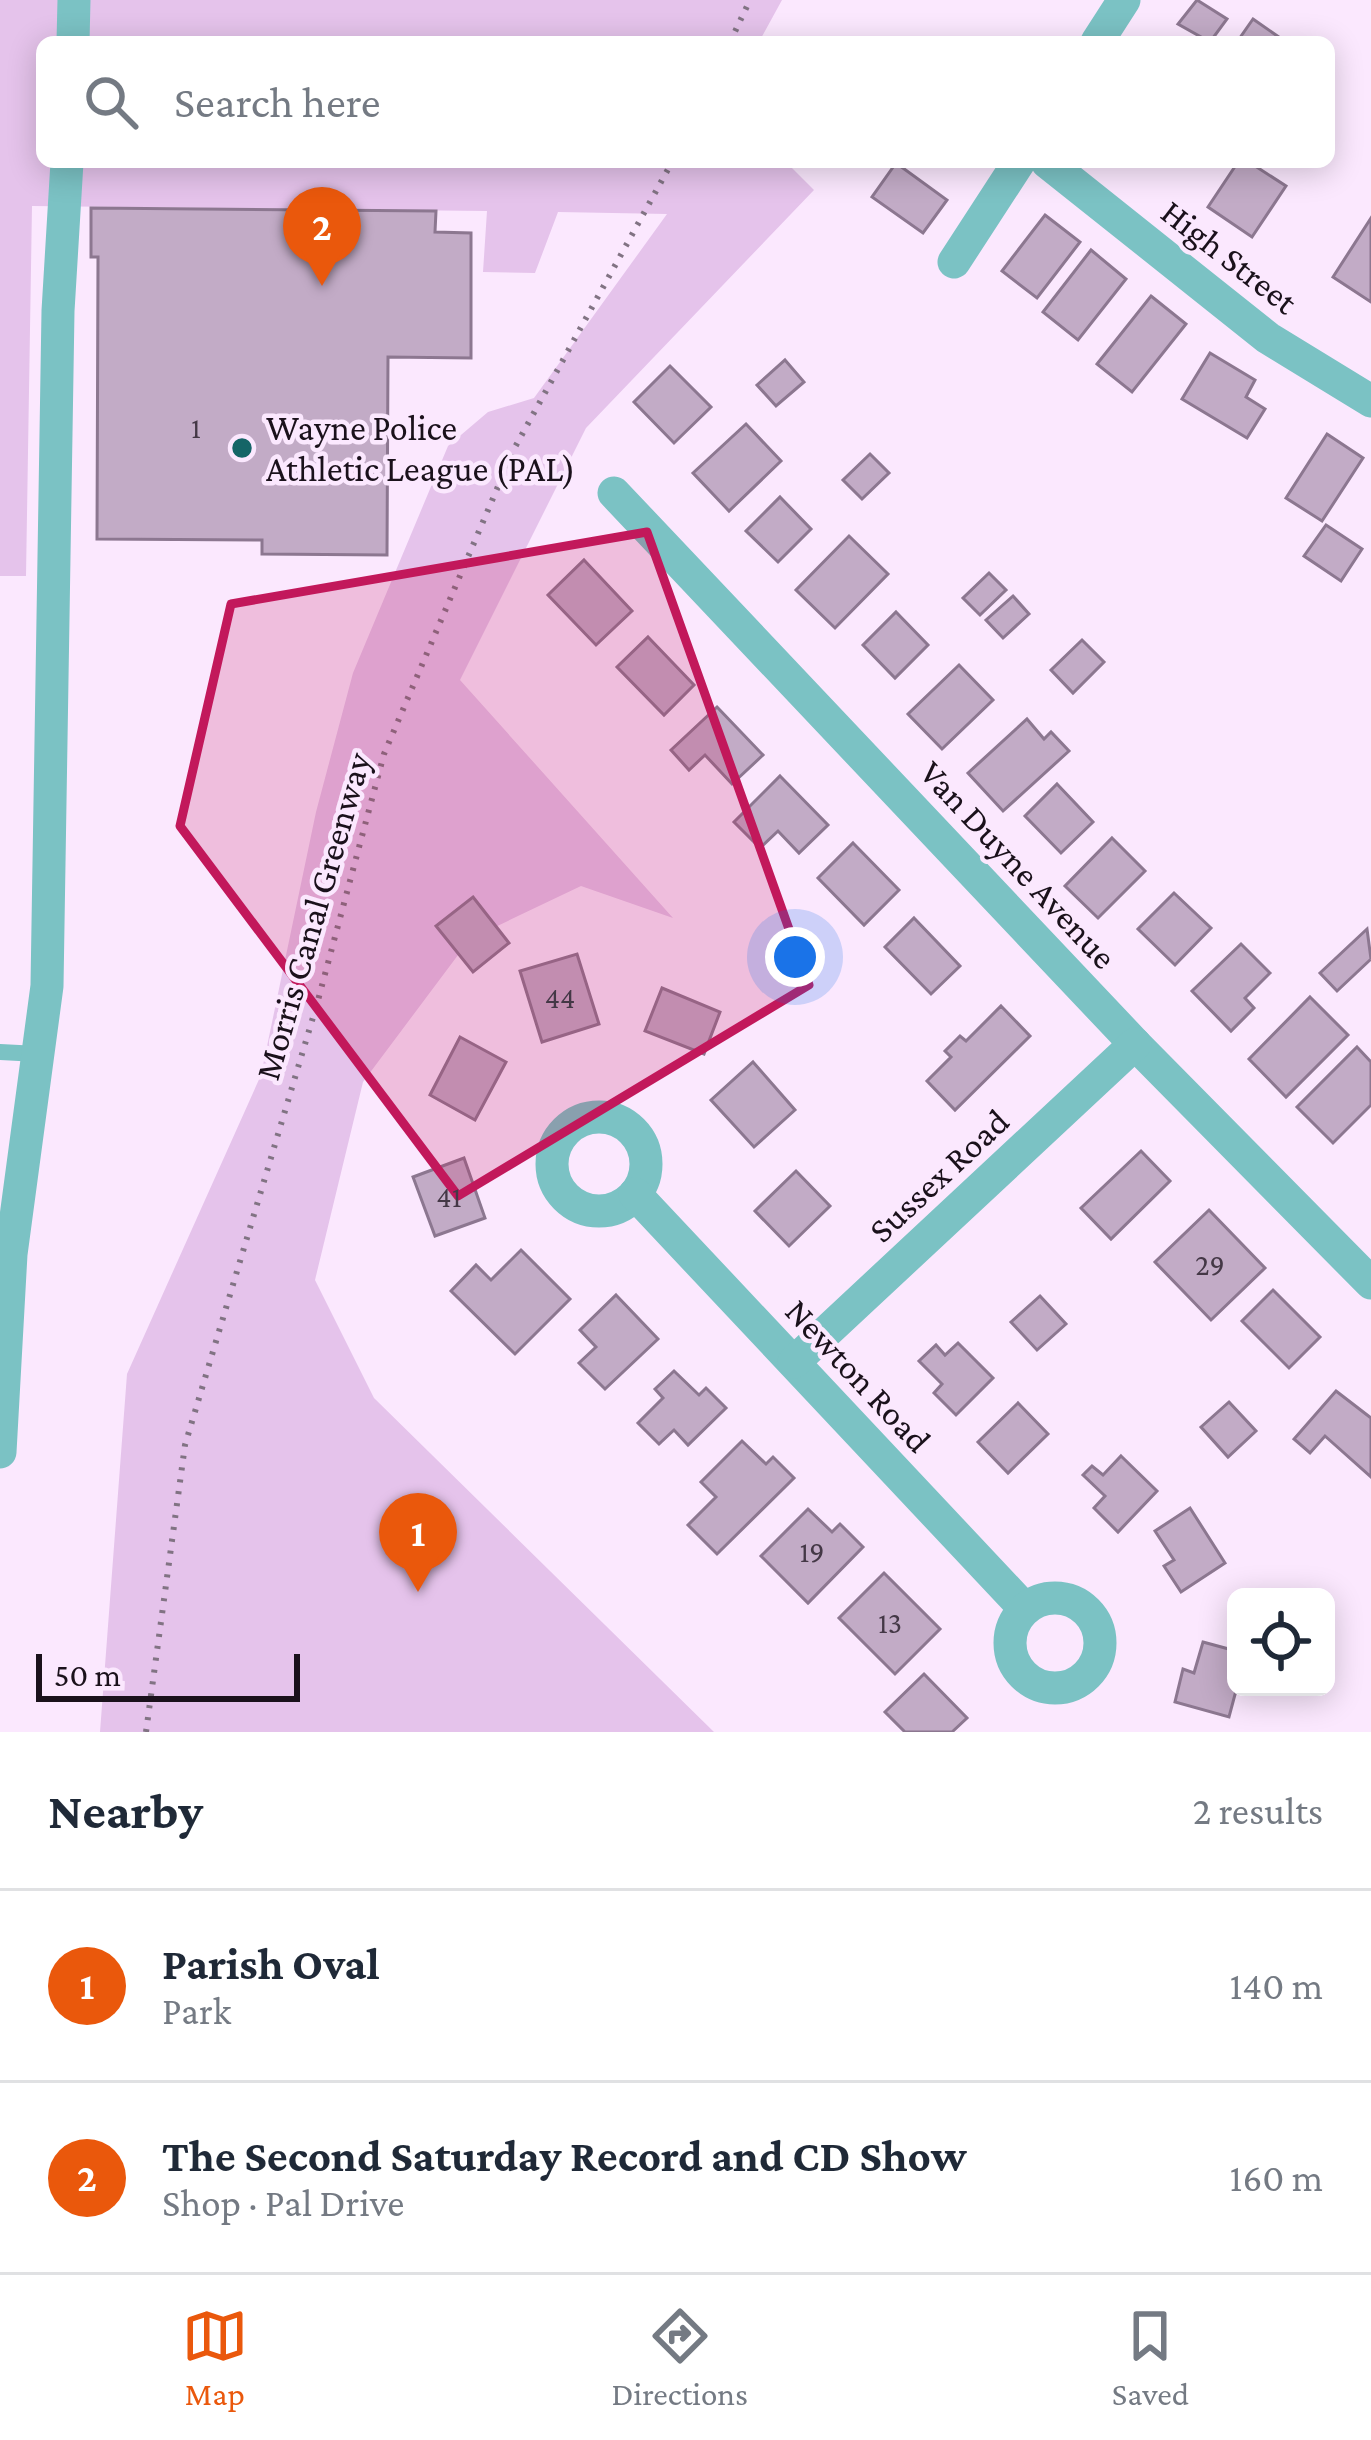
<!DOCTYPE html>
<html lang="en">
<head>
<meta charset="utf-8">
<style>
  :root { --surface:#fff; --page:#f6f6f7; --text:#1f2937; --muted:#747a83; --line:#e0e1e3; --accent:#ea580c }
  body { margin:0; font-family:"Crimson Pro",serif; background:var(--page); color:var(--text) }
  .controls { position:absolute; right:36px; bottom:36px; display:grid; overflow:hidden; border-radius:18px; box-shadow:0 6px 30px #0003 }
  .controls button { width:108px; height:108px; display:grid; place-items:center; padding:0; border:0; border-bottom:3px solid var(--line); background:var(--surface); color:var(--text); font:60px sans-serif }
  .scale { position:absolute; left:36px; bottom:30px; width:264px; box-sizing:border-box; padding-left:12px; border:6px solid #1a111b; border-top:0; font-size:33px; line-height:42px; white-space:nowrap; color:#1a111b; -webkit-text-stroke:9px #fbe8fe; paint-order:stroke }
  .you { position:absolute; left:795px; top:957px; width:42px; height:42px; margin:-30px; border:9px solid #fff; border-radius:50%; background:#1a73e8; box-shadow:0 0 0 18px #1a73e833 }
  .badge { display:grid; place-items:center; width:78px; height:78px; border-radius:50%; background:var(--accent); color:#fff; font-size:39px; font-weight:700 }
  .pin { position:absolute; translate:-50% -99px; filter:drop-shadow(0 3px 6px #0008) }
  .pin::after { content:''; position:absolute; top:63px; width:42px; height:36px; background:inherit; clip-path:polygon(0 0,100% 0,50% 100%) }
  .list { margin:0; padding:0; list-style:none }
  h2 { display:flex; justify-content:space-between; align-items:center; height:156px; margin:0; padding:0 48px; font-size:51px }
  h2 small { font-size:39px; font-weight:400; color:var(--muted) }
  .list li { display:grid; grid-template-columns:78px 1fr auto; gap:36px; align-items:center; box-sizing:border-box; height:192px; padding:0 48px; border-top:3px solid var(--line) }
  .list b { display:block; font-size:45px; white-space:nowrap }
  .list p { margin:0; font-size:39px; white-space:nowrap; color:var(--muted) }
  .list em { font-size:39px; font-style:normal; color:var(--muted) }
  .icon { flex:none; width:66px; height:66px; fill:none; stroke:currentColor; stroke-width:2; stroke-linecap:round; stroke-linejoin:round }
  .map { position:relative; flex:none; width:1371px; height:1732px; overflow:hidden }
  .search { position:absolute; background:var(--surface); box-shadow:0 6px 30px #0003; left:36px; right:36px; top:36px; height:132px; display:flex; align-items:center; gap:30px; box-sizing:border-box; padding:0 42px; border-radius:18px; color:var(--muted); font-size:45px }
  .sheet { height:540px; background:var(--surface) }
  nav { display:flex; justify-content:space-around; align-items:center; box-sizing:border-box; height:168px; border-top:3px solid var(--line); background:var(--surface); font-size:33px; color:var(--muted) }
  nav a { display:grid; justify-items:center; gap:6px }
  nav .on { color:var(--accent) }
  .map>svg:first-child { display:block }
</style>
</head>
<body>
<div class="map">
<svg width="1371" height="1732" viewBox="0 0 1371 1732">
  <rect width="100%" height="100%" fill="#fbe8fe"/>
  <polygon fill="#e5c3eb" points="0,0 782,0 759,42 42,42 42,162 786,162 814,190 586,428 460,680 673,918 581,886 470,939 363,1082 315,1280 374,1398 714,1732 100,1732 127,1374 261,1075 316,812 353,673 448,446 488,412 534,398 667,214 558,212 535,273 483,272 487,211 32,206 26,576 0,576"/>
  <g fill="#c2abc6" stroke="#8c7790" stroke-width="3">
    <polygon points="1197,0 1227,19 1210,42 1178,24"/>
    <polygon points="1253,19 1286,42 1237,42"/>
    <polygon points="1238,162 1249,162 1286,186 1252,237 1208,207"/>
    <polygon points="896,163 947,200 923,233 872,197"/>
    <polygon points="91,208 436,211 435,232 471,233 471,358 388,357 387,555 262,554 262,540 97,539 98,257 91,257"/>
    <polygon points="1045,215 1080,242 1037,298 1002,271"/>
    <polygon points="1371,218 1371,302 1333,277"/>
    <polygon points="1091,250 1126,279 1078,340 1043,312"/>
    <polygon points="1151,296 1186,324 1132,392 1097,364"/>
    <polygon points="1210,353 1255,380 1246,397 1265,409 1247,438 1182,399"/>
    <polygon points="785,360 804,382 776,406 757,385"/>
    <polygon points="670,366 711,407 674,443 634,402"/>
    <polygon points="746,424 781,461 729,511 693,473"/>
    <polygon points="1327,434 1363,458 1322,521 1286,498"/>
    <polygon points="870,454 889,473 862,499 843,480"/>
    <polygon points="780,497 811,529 778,562 746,531"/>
    <polygon points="1326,525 1362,549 1341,581 1304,556"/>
    <polygon points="849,536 888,574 835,628 796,590"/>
    <polygon points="584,560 632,611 596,645 548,595"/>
    <polygon points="989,573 1006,590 980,615 963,598"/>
    <polygon points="1013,596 1029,614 1003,638 986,620"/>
    <polygon points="896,612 928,645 895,678 863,645"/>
    <polygon points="648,637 694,685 664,715 617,667"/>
    <polygon points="1082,640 1104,662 1073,693 1051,670"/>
    <polygon points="959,665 993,700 942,749 908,714"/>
    <polygon points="717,707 763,755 732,784 705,755 689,770 671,750"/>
    <polygon points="1027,719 1044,739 1051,732 1069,751 1003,811 968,773"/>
    <polygon points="780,776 828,825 799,853 778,831 760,848 734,822"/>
    <polygon points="1057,784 1093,822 1061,853 1025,816"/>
    <polygon points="1112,838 1145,871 1098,918 1065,886"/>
    <polygon points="853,843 899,890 864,925 818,878"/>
    <polygon points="1174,893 1211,928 1175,965 1138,929"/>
    <polygon points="473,897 509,943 473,972 436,926"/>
    <polygon points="914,918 960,966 931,994 885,947"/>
    <polygon points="1367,929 1371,959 1337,991 1320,973"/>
    <polygon points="1241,944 1270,973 1245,998 1254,1008 1231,1031 1192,991"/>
    <polygon points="577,954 599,1024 542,1042 520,971"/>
    <polygon points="662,988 720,1012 704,1054 645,1031"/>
    <polygon points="1310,997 1348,1035 1286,1097 1249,1059"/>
    <polygon points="1001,1006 1030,1036 955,1110 927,1081 951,1057 945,1051 960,1036 966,1041"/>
    <polygon points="460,1037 506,1062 475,1120 430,1095"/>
    <polygon points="1357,1047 1371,1062 1371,1105 1333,1143 1297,1107"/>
    <polygon points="753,1062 795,1110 754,1147 711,1100"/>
    <polygon points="1141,1151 1170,1181 1111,1239 1081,1208"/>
    <polygon points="464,1158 485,1218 435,1236 413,1177"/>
    <polygon points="796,1171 830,1206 789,1246 755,1211"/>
    <polygon points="1209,1210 1265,1268 1211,1320 1155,1262"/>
    <polygon points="521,1250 570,1299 515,1354 451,1291 476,1265 491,1280"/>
    <polygon points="1273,1290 1320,1337 1289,1368 1242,1321"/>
    <polygon points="616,1295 658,1339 605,1389 579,1363 596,1347 580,1330"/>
    <polygon points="1040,1296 1066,1324 1037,1350 1011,1322"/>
    <polygon points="958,1343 993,1378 956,1415 934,1393 942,1384 919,1361 936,1345 945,1355"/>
    <polygon points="674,1371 699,1395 706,1388 726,1408 688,1445 674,1430 659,1444 638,1423 663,1398 655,1389"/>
    <polygon points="1336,1391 1371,1418 1371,1477 1325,1436 1310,1453 1294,1439"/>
    <polygon points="1229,1402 1256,1431 1228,1457 1201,1427"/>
    <polygon points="1018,1403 1048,1434 1008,1473 978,1442"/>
    <polygon points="742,1441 766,1464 773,1457 794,1478 717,1554 688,1525 716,1497 701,1482"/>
    <polygon points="1121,1456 1157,1491 1118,1532 1094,1508 1105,1496 1083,1475 1092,1466 1103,1475"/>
    <polygon points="1190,1508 1225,1563 1181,1592 1164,1566 1174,1560 1155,1531"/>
    <polygon points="808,1509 832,1532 840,1524 863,1547 808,1603 761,1556"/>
    <polygon points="884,1573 940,1629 895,1674 839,1618"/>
    <polygon points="1203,1642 1236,1651 1237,1687 1229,1717 1175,1702 1183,1669 1194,1673"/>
    <polygon points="924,1674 967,1718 952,1732 905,1732 885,1712"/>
  </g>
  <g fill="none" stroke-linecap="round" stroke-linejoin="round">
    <g stroke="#817383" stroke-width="6" stroke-dasharray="3 9" stroke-linecap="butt">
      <polyline points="730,42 750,0"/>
      <polyline points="146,1732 185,1445 317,1004 384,754 514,449 672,162"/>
    </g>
    <polyline stroke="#7bc2c4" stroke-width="16" points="0,1052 38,1054"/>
    <g stroke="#7bc2c4" stroke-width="33">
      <polyline points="73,42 74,0"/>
      <polyline points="1097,42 1124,0"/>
      <polyline points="1047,162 1268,338 1371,401"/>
      <polyline points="954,262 1019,162"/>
      <polyline points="614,493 1135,1044 1371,1283"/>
      <circle cx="599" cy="1164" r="47"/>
      <polyline points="635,1194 1025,1609"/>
      <polyline points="794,1362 1135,1044"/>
      <polyline points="0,1452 11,1254 47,986 58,311 67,162"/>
      <circle cx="1055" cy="1643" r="45"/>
    </g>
  </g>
  <path fill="#c2185b" fill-opacity="0.2" stroke="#c2185b" stroke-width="9" stroke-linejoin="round" d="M647 532 809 985 458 1196 180 826 231 604Z"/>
  <circle fill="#156567" stroke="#fbe8fe" stroke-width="4.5" cx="242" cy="448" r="12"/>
  <g text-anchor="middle" stroke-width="9" stroke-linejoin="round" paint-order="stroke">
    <g font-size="30" fill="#443846">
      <text x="196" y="438">1</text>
      <text x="560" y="1008">44</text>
      <text x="449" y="1207">41</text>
      <text x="1210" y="1275">29</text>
      <text x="812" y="1562">19</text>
      <text x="890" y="1633">13</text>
    </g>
    <g font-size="36" fill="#1a111b" stroke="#fbe8fe">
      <text transform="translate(1230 256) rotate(38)" y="13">High Street</text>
      <text transform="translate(1019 864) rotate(47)" y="13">Van Duyne Avenue</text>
      <text transform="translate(312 916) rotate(-74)" y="13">Morris Canal Greenway</text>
      <text transform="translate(938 1175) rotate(-43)" y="13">Sussex Road</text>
      <text transform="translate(859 1375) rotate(47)" y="13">Newton Road</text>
    </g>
    <g font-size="36" fill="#1a111b" stroke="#fbe8fe" text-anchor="start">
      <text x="266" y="440">Wayne Police<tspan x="266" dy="41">Athletic League (PAL)</tspan></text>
    </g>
  </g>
</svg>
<div class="controls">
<button><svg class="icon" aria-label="locate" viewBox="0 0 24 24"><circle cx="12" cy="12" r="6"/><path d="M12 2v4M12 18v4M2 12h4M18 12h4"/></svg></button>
</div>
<div class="scale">50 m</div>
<div class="you"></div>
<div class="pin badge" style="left:418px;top:1592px">1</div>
<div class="pin badge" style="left:322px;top:286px">2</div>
<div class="search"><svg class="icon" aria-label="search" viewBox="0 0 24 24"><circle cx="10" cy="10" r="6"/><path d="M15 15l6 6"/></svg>Search here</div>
</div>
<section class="sheet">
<h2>Nearby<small>2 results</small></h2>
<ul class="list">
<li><span class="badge">1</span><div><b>Parish Oval</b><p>Park</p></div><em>140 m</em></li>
<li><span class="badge">2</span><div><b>The Second Saturday Record and CD Show</b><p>Shop · Pal Drive</p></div><em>160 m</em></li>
</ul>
</section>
<nav>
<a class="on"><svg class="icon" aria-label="map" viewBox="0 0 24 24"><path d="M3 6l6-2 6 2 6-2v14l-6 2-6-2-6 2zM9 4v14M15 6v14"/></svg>Map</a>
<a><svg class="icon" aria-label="directions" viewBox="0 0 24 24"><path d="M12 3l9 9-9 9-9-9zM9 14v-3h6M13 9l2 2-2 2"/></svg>Directions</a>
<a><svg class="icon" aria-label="saved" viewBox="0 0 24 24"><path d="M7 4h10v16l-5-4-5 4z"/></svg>Saved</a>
</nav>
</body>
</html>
